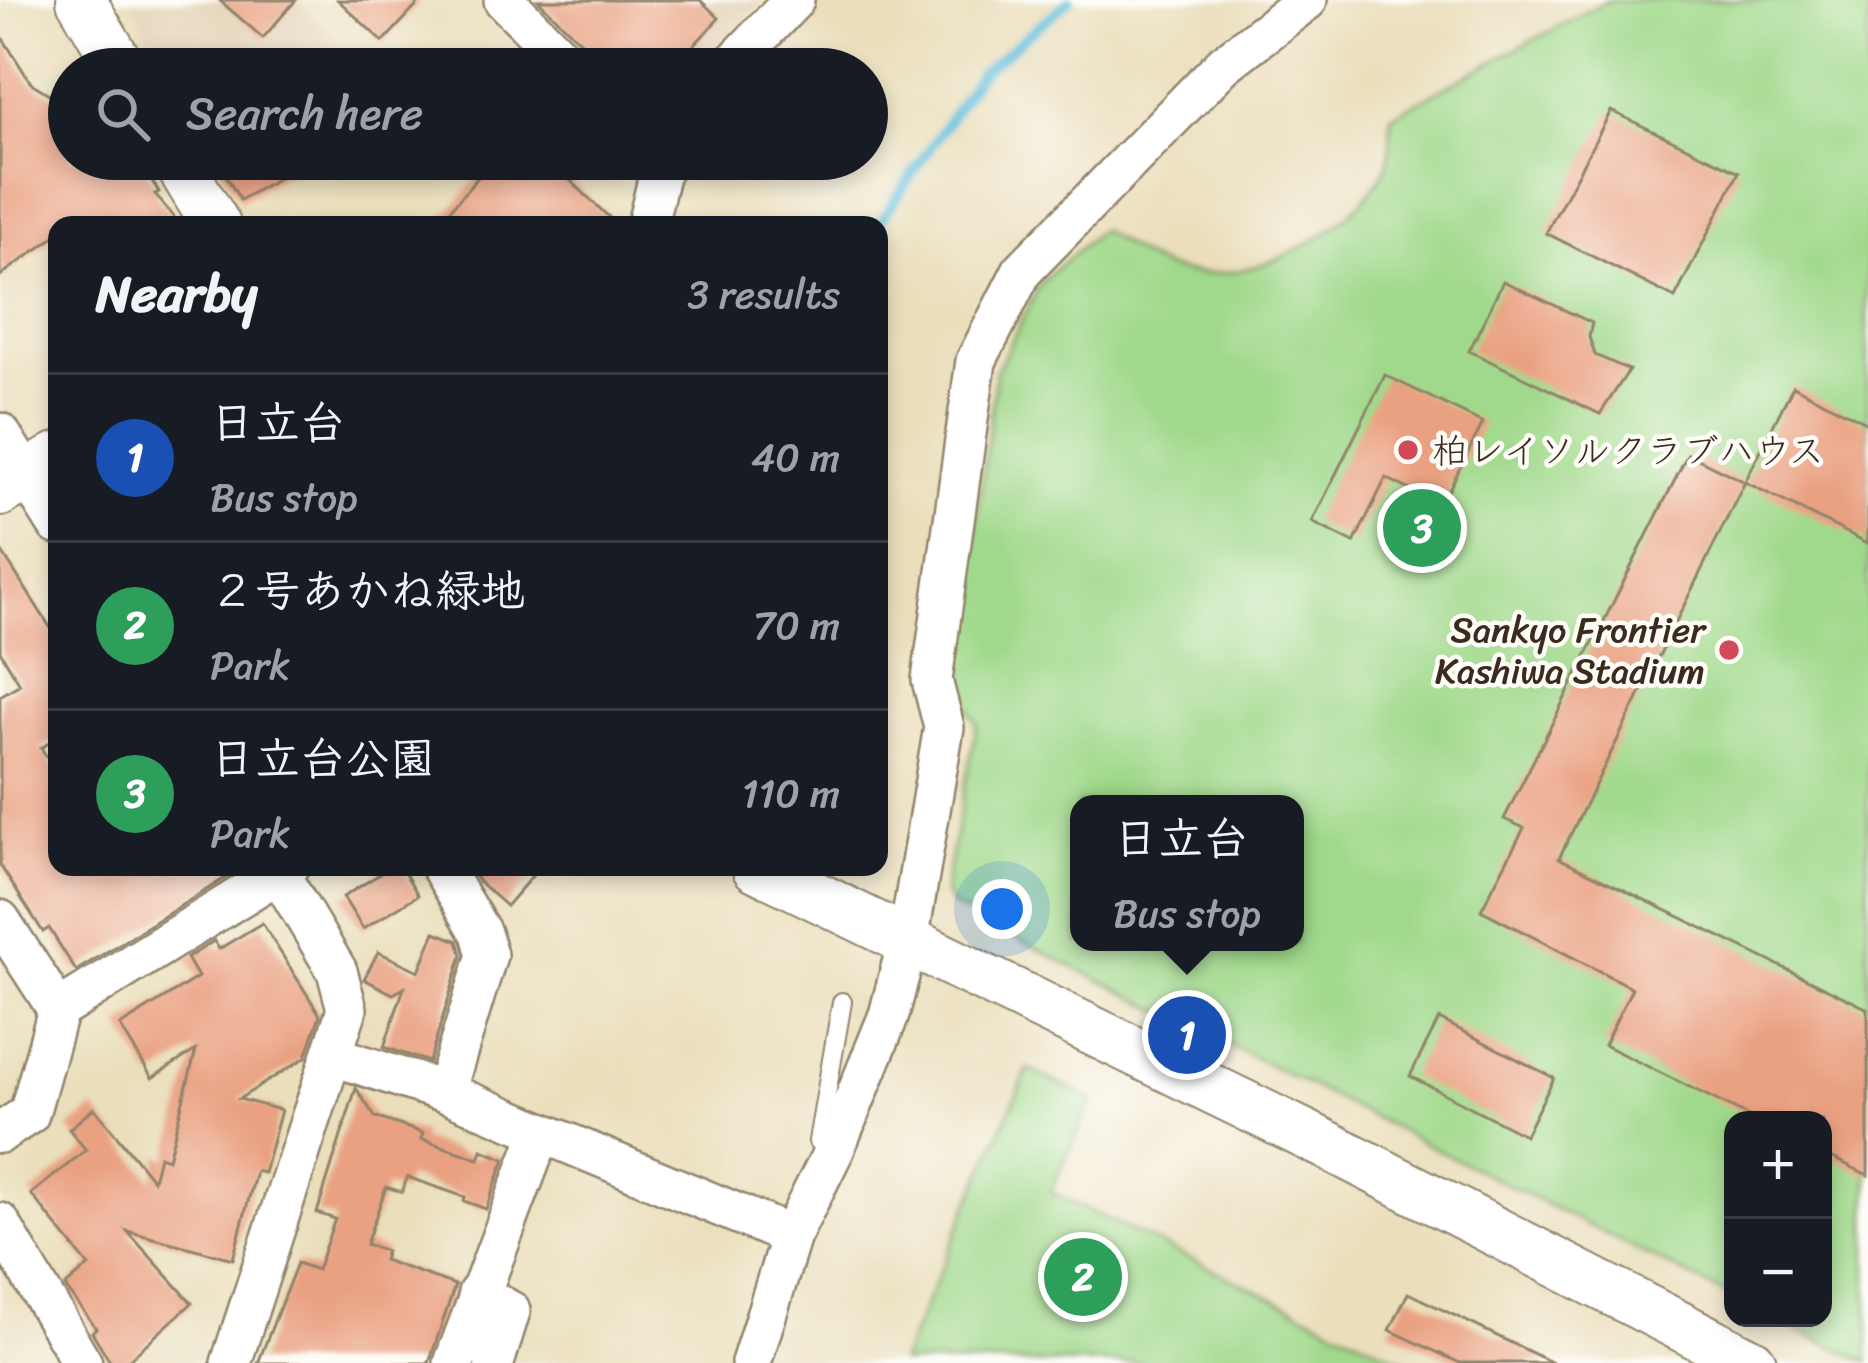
<!DOCTYPE html>
<html lang="en">
<head>
<meta charset="utf-8">
<style>
  :root { --surface:#171b24; --page:#242831; --text:#f1f3f6; --muted:#9ea1a6; --line:#363941; --accent:#7c3aed }
  body { margin:0; font-family:Sriracha,"Klee One",sans-serif; background:var(--page); color:var(--text) }
  .controls { position:absolute; right:36px; bottom:36px; display:grid; overflow:hidden; border-radius:24px; box-shadow:0 6px 18px #0003 }
  .controls button { width:108px; height:108px; display:grid; place-items:center; padding:0; border:0; border-bottom:3px solid var(--line); background:var(--surface); color:var(--text); font:60px sans-serif }
  .you { position:absolute; left:1002px; top:909px; width:42px; height:42px; margin:-30px; border:9px solid #fff; border-radius:50%; background:#1a73e8; box-shadow:0 0 0 18px #1a73e833 }
  .badge { display:grid; place-items:center; width:78px; height:78px; border-radius:50%; background:var(--accent); color:#fff; font-size:39px; font-weight:700 }
  .pin { position:absolute; translate:-50% -50%; border:6px solid #fff; box-shadow:0 3px 12px #0006 }
  .popup { position:absolute; left:1070px; top:795px; width:234px; height:156px; box-sizing:border-box; display:grid; place-content:center; border-radius:24px; background:var(--surface); filter:drop-shadow(0 3px 9px #0005); font-size:39px; white-space:nowrap; color:var(--muted) }
  .popup b { font-size:45px; color:var(--text) }
  .popup::after { content:''; position:absolute; left:50%; top:100%; margin-left:-24px; border:24px solid transparent; border-top-color:var(--surface) }
  .list { margin:0; padding:0; list-style:none }
  h2 { display:flex; justify-content:space-between; align-items:center; height:156px; margin:0; padding:0 48px; font-size:51px }
  h2 small { font-size:39px; font-weight:400; color:var(--muted) }
  .list li { display:grid; grid-template-columns:78px 1fr auto; gap:36px; align-items:center; box-sizing:border-box; height:168px; padding:0 48px; border-top:3px solid var(--line) }
  .list b { display:block; font-size:45px; white-space:nowrap }
  .list p { margin:0; font-size:39px; white-space:nowrap; color:var(--muted) }
  .list em { font-size:39px; font-style:normal; color:var(--muted) }
  .icon { flex:none; width:66px; height:66px; fill:none; stroke:currentColor; stroke-width:2; stroke-linecap:round; stroke-linejoin:round }
  .map { position:relative; flex:none; width:1868px; height:1363px; overflow:hidden }
  .search { position:absolute; background:var(--surface); box-shadow:0 6px 18px #0003; left:48px; top:48px; width:840px; height:132px; display:flex; align-items:center; gap:30px; box-sizing:border-box; padding:0 42px; border-radius:66px; color:var(--muted); font-size:45px }
  .panel { position:absolute; background:var(--surface); box-shadow:0 6px 18px #0003; left:48px; top:216px; width:840px; height:660px; border-radius:24px }
  .map>svg:first-child { display:block }
</style>
</head>
<body>
<div class="map">
<svg width="1868" height="1363" viewBox="0 0 1868 1363">
  <rect width="100%" height="100%" fill="#fdfcf7"/>
  <filter id="ink" filterUnits="userSpaceOnUse"><feTurbulence type="fractalNoise" baseFrequency=".00833" numOctaves="2"/><feDisplacementMap in="SourceGraphic" scale="24" xChannelSelector="R" yChannelSelector="G"/><feConvolveMatrix kernelMatrix="1 2 1 2 8 2 1 2 1" color-interpolation-filters="sRGB"/></filter>
  <filter id="wash" filterUnits="userSpaceOnUse"><feTurbulence type="fractalNoise" baseFrequency=".004" numOctaves="4" result="noise"/><feDisplacementMap in="SourceGraphic" scale="48" xChannelSelector="R" yChannelSelector="G"/><feGaussianBlur stdDeviation="2.7" result="paint"/><feColorMatrix in="noise" values="0 0 0 0 0 0 0 0 0 0 0 0 0 0 0 0 0 1.4 0 .05"/><feComposite in="paint" operator="in"/></filter>
  <g filter="url(#wash)">
    <rect width="100%" height="100%" fill="#eadebb"/>
    <g fill="#e3d1b4">
      <polygon points="129,0 296,0 356,56 362,69 166,69"/>
      <polygon points="524,0 764,0 696,69 594,69"/>
    </g>
    <g fill="#a0d98b" stroke="#6e8254" stroke-width="3" fill-rule="evenodd">
      <path d="M1609 0H1868V1363L1774 1318H1823V1120H1733V1298L952 906 944 891 977 725 956 684 996 372 1041 282 1100 230C1120 241 1142 260 1164 267 1241 293 1346 239 1385 170 1392 157 1390 132 1391 116ZM1079 804H1295V942H1079Z"/>
      <polygon points="1028,1069 1093,1100 1050,1192 1410,1363 900,1363"/>
    </g>
    <g fill="none" stroke-linecap="round" stroke-linejoin="round">
      <polyline stroke="#5ebedc" stroke-width="10" points="878,225 979,75 1070,0"/>
    </g>
    <g id="blocks">
      <g fill="#eaa182">
        <polygon points="219,0 296,0 263,38"/>
        <polygon points="338,0 422,0 383,42"/>
        <polygon points="538,0 700,0 719,18 672,69 609,69"/>
        <polygon points="0,34 31,83 59,100 69,115 69,159 138,159 159,192 155,194 180,225 57,225 57,235 0,276"/>
        <polygon points="1611,111 1739,172 1675,298 1546,233"/>
        <polygon points="216,159 311,159 240,200"/>
        <polygon points="460,159 548,159 617,225 437,225 478,177"/>
        <polygon points="1503,281 1592,323 1589,337 1595,355 1629,370 1600,414 1469,351"/>
        <polygon points="1385,375 1483,423 1441,505 1386,478 1354,543 1312,522"/>
        <polygon points="1793,386 1868,424 1868,543 1745,482 1559,858 1868,1009 1868,1175 1823,1153 1823,1120 1757,1120 1604,1045 1632,988 1481,910 1524,828 1504,819 1688,454 1745,482"/>
        <polygon points="0,549 57,638 57,738 41,748 57,773 57,867 243,867 76,971 49,928 43,932 0,865 0,696 20,684 0,651"/>
        <polygon points="391,867 401,867 418,895 363,929 343,897"/>
        <polygon points="469,867 540,867 506,906 478,881"/>
        <polygon points="262,923 320,1015 306,1057 239,1099 281,1110 264,1173 256,1171 233,1259 127,1231 192,1303 125,1363 111,1363 92,1332 96,1328 65,1287 89,1266 31,1194 86,1150 69,1129 94,1108 153,1180 159,1156 168,1159 196,1050 152,1078 120,1026 198,977 187,958 214,941 219,949"/>
        <polygon points="435,932 458,941 462,955 429,1062 384,1047 404,988 393,994 364,979 378,952 419,971"/>
        <polygon points="1439,1019 1554,1078 1525,1135 1410,1076"/>
        <polygon points="356,1088 375,1117 423,1133 421,1139 479,1159 482,1150 505,1159 486,1209 464,1201 465,1197 407,1177 402,1192 386,1187 366,1244 386,1251 383,1260 455,1285 429,1363 258,1363 297,1263 317,1270 335,1219 317,1213"/>
        <polygon points="1408,1293 1553,1363 1460,1363 1390,1330"/>
      </g>
    </g>
  </g>
  <g filter="url(#ink)">
    <use href="#blocks" fill-opacity="0" stroke="#92846c" stroke-width="3"/>
    <g fill="none" stroke-linecap="round" stroke-linejoin="round">
      <defs>
        <polyline id="service" points="834,1150 818,1141 842,1002"/>
        <g id="minor">
          <polyline points="504,0 573,69"/>
          <polyline points="728,69 794,0"/>
          <polyline points="647,225 663,159"/>
          <polyline points="0,433 57,524"/>
          <polyline points="441,867 481,933 487,955 445,1092"/>
          <polyline points="0,920 58,1010 29,1114 0,1133"/>
          <polyline points="58,1010 288,867"/>
          <polyline points="334,1056 445,1092 791,1236"/>
          <polyline points="0,1223 82,1363"/>
          <polyline points="478,1293 510,1311 494,1363"/>
          <polyline points="231,1363 347,1009 337,971 275,867"/>
          <polyline points="454,1363 541,1132"/>
          <polyline points="751,1363 791,1236 834,1150 889,1015 908,941 944,727 932,680 976,361 1022,271 1224,64 1307,0"/>
        </g>
        <g id="tertiary">
          <polyline points="81,0 122,69"/>
          <polyline points="176,159 216,225"/>
          <polyline points="0,492 57,457"/>
          <polyline points="756,867 1325,1144 1752,1363"/>
        </g>
      </defs>
      <use href="#service" stroke="#92846c" stroke-width="22"/>
      <use href="#minor" stroke="#92846c" stroke-width="44"/>
      <use href="#tertiary" stroke="#92846c" stroke-width="52"/>
      <use href="#service" stroke="#fff" stroke-width="18"/>
      <use href="#minor" stroke="#fff" stroke-width="39"/>
      <use href="#tertiary" stroke="#fff" stroke-width="48"/>
    </g>
  </g>
  <g fill="#d1495b" stroke="#fdfcf7" stroke-width="4.5">
    <circle cx="1408" cy="450" r="12"/>
    <circle cx="1729" cy="650" r="12"/>
  </g>
  <g text-anchor="middle" stroke-width="9" stroke-linejoin="round" paint-order="stroke">
    <g font-size="36" fill="#3b2a1e" stroke="#fdfcf7" text-anchor="start">
      <text x="1432" y="463">柏レイソルクラブハウス</text>
      <text x="1705" y="642" text-anchor="end">Sankyo Frontier<tspan x="1705" dy="41">Kashiwa Stadium</tspan></text>
    </g>
  </g>
</svg>
<div class="controls">
<button>+</button>
<button>−</button>
</div>
<div class="you"></div>
<div class="pin badge" style="left:1187px;top:1035px;background:#1a4fb4">1</div>
<div class="popup"><b>日立台</b>Bus stop</div>
<div class="pin badge" style="left:1083px;top:1277px;background:#2e9e5b">2</div>
<div class="pin badge" style="left:1422px;top:528px;background:#2e9e5b">3</div>
<div class="search"><svg class="icon" aria-label="search" viewBox="0 0 24 24"><circle cx="10" cy="10" r="6"/><path d="M15 15l6 6"/></svg>Search here</div>
<section class="panel">
<h2>Nearby<small>3 results</small></h2>
<ul class="list">
<li><span class="badge" style="background:#1a4fb4">1</span><div><b>日立台</b><p>Bus stop</p></div><em>40 m</em></li>
<li><span class="badge" style="background:#2e9e5b">2</span><div><b>２号あかね緑地</b><p>Park</p></div><em>70 m</em></li>
<li><span class="badge" style="background:#2e9e5b">3</span><div><b>日立台公園</b><p>Park</p></div><em>110 m</em></li>
</ul>
</section>
</div>
</body>
</html>
